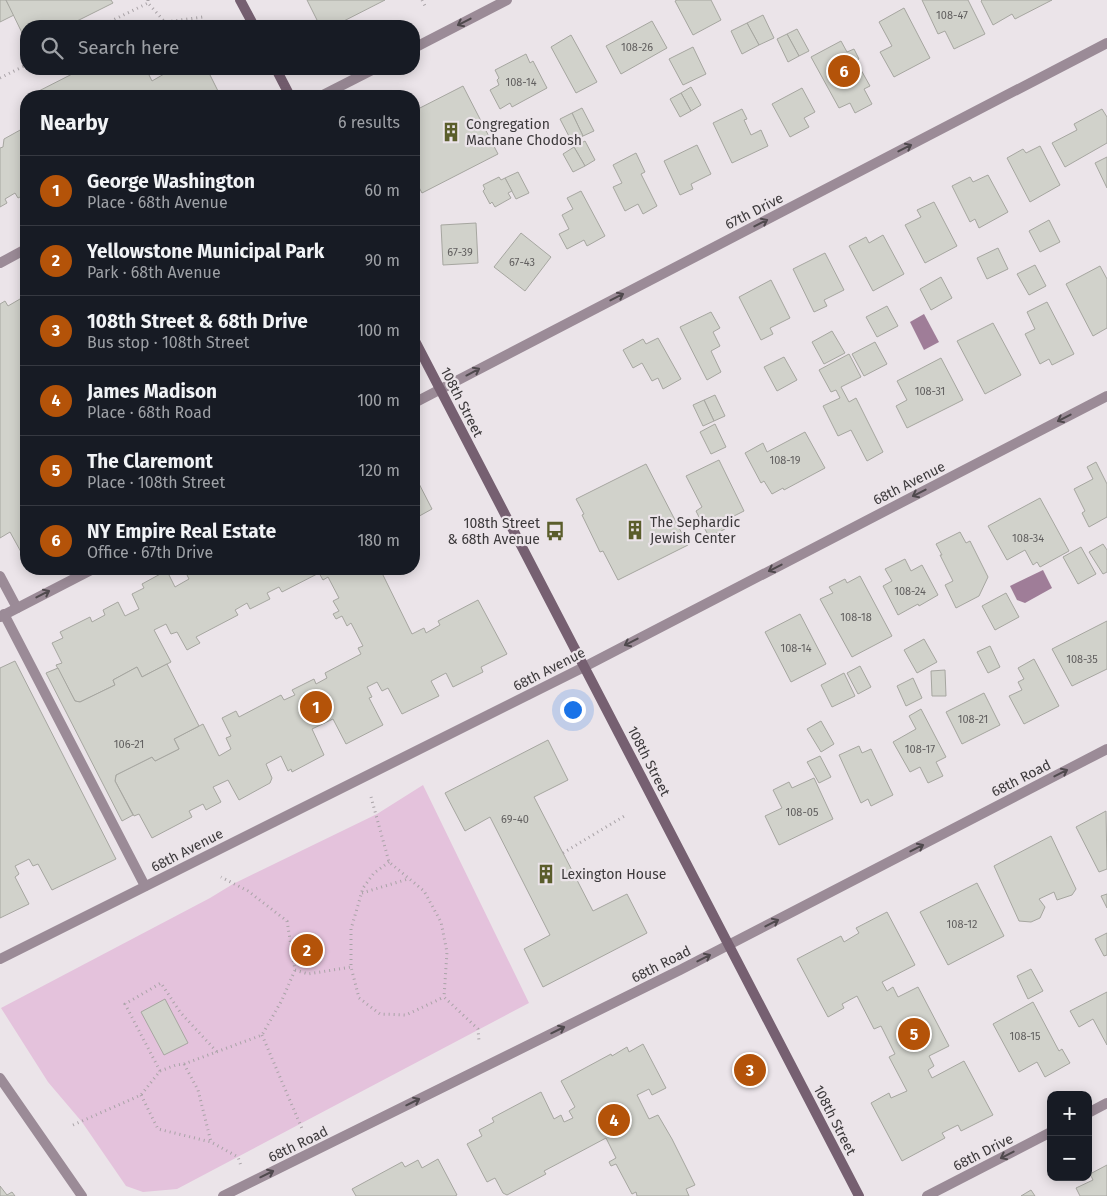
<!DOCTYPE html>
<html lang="en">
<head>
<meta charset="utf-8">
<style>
  :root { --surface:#171b24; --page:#242831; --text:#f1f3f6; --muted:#9ea1a6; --line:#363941; --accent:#b45309 }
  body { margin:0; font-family:"Fira Sans",sans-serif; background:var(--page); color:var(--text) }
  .controls { position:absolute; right:15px; bottom:15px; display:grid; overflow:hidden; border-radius:10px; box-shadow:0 2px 12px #0003 }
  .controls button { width:45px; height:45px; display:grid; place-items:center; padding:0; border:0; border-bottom:1px solid var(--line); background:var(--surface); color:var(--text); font:25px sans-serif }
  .you { position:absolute; left:572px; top:709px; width:18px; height:18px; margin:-12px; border:4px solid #fff; border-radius:50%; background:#1a73e8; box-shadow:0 0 0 8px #1a73e833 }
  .badge { display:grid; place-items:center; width:32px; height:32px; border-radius:50%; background:var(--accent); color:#fff; font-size:16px; font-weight:700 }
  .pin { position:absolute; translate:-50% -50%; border:2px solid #fff; box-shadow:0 1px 5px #0006 }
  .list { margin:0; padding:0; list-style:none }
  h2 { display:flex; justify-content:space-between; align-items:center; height:65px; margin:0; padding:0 20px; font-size:21px }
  h2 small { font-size:16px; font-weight:400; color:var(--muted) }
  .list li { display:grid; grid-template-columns:32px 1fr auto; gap:15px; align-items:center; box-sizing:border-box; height:70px; padding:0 20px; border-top:1px solid var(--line) }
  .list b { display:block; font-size:19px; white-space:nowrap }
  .list p { margin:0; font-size:16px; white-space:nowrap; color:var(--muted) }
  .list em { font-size:16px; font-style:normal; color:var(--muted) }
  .icon { flex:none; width:28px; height:28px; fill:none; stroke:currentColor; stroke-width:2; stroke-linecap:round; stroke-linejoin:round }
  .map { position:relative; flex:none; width:1107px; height:1196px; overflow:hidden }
  .search { position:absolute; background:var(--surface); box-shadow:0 2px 12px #0003; left:20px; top:20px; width:400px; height:55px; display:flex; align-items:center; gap:12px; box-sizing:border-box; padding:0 18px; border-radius:20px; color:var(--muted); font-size:19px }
  .panel { position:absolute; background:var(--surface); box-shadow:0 2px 12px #0003; left:20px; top:90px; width:400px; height:485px; border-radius:20px }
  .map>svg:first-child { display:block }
</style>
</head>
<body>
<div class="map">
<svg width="1107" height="1196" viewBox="0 0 1107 1196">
  <rect width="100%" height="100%" fill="#ebe4e9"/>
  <polygon fill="#e4c2dc" points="423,785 529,1003 177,1189 143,1192 126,1186 82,1122 48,1082 1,1008 210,898 233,884 377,814"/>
  <g fill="#9f7d98">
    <polygon points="924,314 939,342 924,350 910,322"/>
    <polygon points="1043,570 1052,588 1025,603 1017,600 1010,586"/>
  </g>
  <g fill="#d1d2cb" stroke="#a6a6a0">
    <polygon points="0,0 6,0 14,15 0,22"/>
    <polygon points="6,0 111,0 113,3 67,26 26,26 26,41"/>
    <polygon points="307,0 385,0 334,26 320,26"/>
    <polygon points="677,0 711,0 721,20 693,35 675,1"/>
    <polygon points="922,0 968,0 985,34 954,49 945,31 938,34"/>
    <polygon points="982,0 1052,0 1015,19 1012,14 993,25 981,1"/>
    <polygon points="904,8 930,58 894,77 880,52 892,46 879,22"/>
    <polygon points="763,15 774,38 759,45 747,23"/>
    <polygon points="652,21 667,48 621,74 606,46"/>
    <polygon points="747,23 759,45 742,54 731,31"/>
    <polygon points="797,29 809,51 799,56 787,34"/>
    <polygon points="787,34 799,56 788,62 777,39"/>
    <polygon points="571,35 597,82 576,93 551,47"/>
    <polygon points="841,41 847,52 854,49 859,59 856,61 870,86 864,89 872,104 855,113 850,103 839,108 811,57"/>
    <polygon points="693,47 706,74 683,85 669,59"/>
    <polygon points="526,54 530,63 533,61 547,88 512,107 510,103 500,109 490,90 499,85 497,80 499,78 495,70"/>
    <polygon points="82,69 146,69 152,81 164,74 161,69 207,69 219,93 213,96 29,96"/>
    <polygon points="463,86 498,154 422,193 414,178 414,111"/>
    <polygon points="691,87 701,105 691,111 681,93"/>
    <polygon points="802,88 815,112 804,118 809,127 790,137 772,104"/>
    <polygon points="681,93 691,111 680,117 670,99"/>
    <polygon points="582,108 594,131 583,136 572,113"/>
    <polygon points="742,109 747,119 744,120 751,135 761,130 768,146 732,163 713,123"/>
    <polygon points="1102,109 1107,117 1107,143 1065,167 1052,143 1077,130 1074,124"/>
    <polygon points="572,113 583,136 572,142 560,119"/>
    <polygon points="22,129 26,137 26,194 18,198 15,193 5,199 7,203 0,207 0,148 3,147 4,139"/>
    <polygon points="585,141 595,160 585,166 574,147"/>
    <polygon points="697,145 711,174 691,184 693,189 680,195 664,161"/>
    <polygon points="1040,146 1060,185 1030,202 1007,158 1023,149 1026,153"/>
    <polygon points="574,147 585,166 573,172 563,154"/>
    <polygon points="636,153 645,172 641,174 657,206 643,214 638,204 625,211 613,187 622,183 613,165"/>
    <polygon points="1107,157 1107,188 1095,163"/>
    <polygon points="518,172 529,193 516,199 505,178"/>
    <polygon points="988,175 1008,212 979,228 975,219 970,222 952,186 970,177 973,182"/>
    <polygon points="499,177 501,180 505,178 512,191 508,193 511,198 495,207 492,202 490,204 483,191 485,189 483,185"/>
    <polygon points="581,191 605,236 587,246 584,240 567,249 559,234 569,229 562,215 573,209 567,198"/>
    <polygon points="934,202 957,246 925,263 905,225 921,217 917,210"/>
    <polygon points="1049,220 1060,242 1040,252 1029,231"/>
    <polygon points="476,223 478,263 443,265 441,225"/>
    <polygon points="521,233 551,257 525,291 494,267"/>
    <polygon points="883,235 904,274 873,291 849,246 866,237 869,243"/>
    <polygon points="998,248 1008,269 987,279 977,258"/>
    <polygon points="825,253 844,290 824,300 827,306 814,312 793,269"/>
    <polygon points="1035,265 1046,286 1029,295 1017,274"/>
    <polygon points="1100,266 1107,279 1107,328 1093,336 1066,284"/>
    <polygon points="941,277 952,298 931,310 920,289"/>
    <polygon points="771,280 790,318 770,328 773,334 761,340 739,297"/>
    <polygon points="20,299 26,311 26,550 21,552 10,532 0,538 0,304 5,301 8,306"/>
    <polygon points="1047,302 1074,354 1052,365 1049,359 1040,364 1025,334 1035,329 1027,312"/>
    <polygon points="887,306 898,326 877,337 866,317"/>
    <polygon points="711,312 720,328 713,332 720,346 711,351 721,372 707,380 680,327"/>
    <polygon points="993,323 1021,375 985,394 957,341"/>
    <polygon points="832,331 845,353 824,364 812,342"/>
    <polygon points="658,338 681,379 663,389 658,378 652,381 642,363 633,368 623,350 643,339 646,344"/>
    <polygon points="875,342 887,364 864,376 852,354"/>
    <polygon points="849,354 861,377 841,387 849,402 856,398 883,452 867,461 851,430 838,436 823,406 840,398 836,390 831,392 819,370"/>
    <polygon points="784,357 797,380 777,391 764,367"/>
    <polygon points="941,358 963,400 907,428 896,406 907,400 897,381"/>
    <polygon points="715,395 725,416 714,421 704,400"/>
    <polygon points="704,400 714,421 703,426 693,405"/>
    <polygon points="715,424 726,447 711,454 700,432"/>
    <polygon points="805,432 825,468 784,490 783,488 772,494 764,481 761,483 745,453 763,443 767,452"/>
    <polygon points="719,460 744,511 722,522 725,529 709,537 696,511 702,507 686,476"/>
    <polygon points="1096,462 1107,484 1107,517 1089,527 1082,513 1085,511 1074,489 1093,479 1087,467"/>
    <polygon points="646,464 688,545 618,580 603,551 600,552 582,515 584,514 576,499"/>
    <polygon points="414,474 432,509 414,519"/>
    <polygon points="1040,498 1069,551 1040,567 1037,562 1033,565 1025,550 1007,560 988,526"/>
    <polygon points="960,532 966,543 970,541 988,577 979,596 956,608 945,585 953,581 940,555 942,555 936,544"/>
    <polygon points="1103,544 1107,550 1107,572 1103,574 1089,552"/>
    <polygon points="1081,547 1096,574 1078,584 1063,557"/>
    <polygon points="905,559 911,571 922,565 938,595 919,606 918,604 898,615 883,586 892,581 885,569"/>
    <polygon points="184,569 380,569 412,634 424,628 426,633 440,625 438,621 478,600 507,654 481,667 483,672 453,687 446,673 431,681 439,696 402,714 388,688 382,691 377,682 367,687 372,697 369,698 383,725 346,744 333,719 312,729 324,755 292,772 291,769 288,771 281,756 266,764 272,778 270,783 239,800 228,780 213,787 221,802 206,810 203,804 189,811 192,817 152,838 139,814 134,816 115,781 116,775 152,757 155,761 179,749 174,739 203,724 219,756 231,749 226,738 231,736 222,718 236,711 239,717 281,695 284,700 295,695 292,690 314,679 316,684 327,678 325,673 361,654 358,648 363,646 351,623 347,626 342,616 336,619 333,614 339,611 333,601 339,598 328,577 323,580 319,573 282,592 279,587 267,593 270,599 250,609 247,603 235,610 238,615 196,637 200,643 187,650 177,632 171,634 166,624 154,630 171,662 142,677 137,667 113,680 115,685 80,702 75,701 56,665 62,663 52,643 63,638 60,632 90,617 92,622 105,615 103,610 118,602 125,616 139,609 132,594 144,588 142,584 164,572 168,573 175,587 189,579"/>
    <polygon points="860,576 892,636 852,657 820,599 833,593 829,587 845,579 847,583"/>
    <polygon points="1006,593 1019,617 995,630 982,606"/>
    <polygon points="800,614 826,664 791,682 765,632"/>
    <polygon points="1107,621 1107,669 1072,686 1052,649"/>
    <polygon points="924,639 937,662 917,673 904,650"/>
    <polygon points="990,646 1000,667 988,673 977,652"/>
    <polygon points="1034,659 1059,706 1024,724 1009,696 1022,690 1018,682 1024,679 1018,668"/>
    <polygon points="15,661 116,859 52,890 38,864 33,866 29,859 15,866 19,874 15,877 29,904 0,918 0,668"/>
    <polygon points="167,664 199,726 174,739 179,749 155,761 152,757 116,775 115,781 133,815 122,821 46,673 58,668 75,701 80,702 115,685 113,680 137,667 142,677"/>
    <polygon points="860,666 871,687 858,694 847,673"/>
    <polygon points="945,670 946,696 932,696 931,671"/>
    <polygon points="844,673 855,696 832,707 821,685"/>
    <polygon points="913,678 922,698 906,706 897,686"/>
    <polygon points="984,693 1000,725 962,744 946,712"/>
    <polygon points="921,709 946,757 936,762 943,776 928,783 920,767 910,772 893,742 916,729 909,716"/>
    <polygon points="821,721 834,744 821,752 807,729"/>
    <polygon points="548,740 568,780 534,797 593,911 627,894 647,933 543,987 524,949 550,935 490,817 465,831 445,793"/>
    <polygon points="859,746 862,753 871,749 893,795 871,806 868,799 861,803 839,755"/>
    <polygon points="820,756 831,777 819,783 807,762"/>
    <polygon points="814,778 833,819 779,845 765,816 782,808 773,790 789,782 792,788"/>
    <polygon points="1106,811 1107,869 1099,872 1076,827"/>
    <polygon points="1051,836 1076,889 1072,895 1057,900 1054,892 1039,899 1045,907 1040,918 1031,922 1019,921 994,866"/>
    <polygon points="977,883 1004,936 948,965 920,912"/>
    <polygon points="1107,894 1107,908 1101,896"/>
    <polygon points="887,912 915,965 882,982 887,991 893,987 898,997 918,987 949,1046 929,1056 934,1066 928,1070 932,1078 964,1061 993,1115 961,1131 958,1125 942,1133 945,1138 902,1161 871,1103 889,1093 891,1098 907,1091 889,1057 895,1054 881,1026 874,1029 857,996 842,1004 844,1008 828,1017 797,959 841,936 844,942 859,933 856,928"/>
    <polygon points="1107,933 1107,955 1104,956 1095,939"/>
    <polygon points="1031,969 1043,991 1028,999 1017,976"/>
    <polygon points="1107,992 1107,1045 1093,1019 1079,1027 1070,1011"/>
    <polygon points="165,999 188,1043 164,1055 141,1012"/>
    <polygon points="1033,1002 1059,1051 1062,1049 1070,1063 1045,1077 1037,1062 1019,1072 993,1024"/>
    <polygon points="643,1044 666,1088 652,1095 649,1089 637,1095 649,1119 658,1115 672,1139 695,1185 686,1189 689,1196 637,1196 636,1192 632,1194 616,1164 611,1166 609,1162 616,1158 606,1138 544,1171 546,1174 507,1195 503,1193 495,1178 487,1182 467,1144 482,1136 479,1130 494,1122 492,1118 541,1092 554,1119 561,1115 564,1122 573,1118 569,1111 575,1107 561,1081 611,1054 612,1056 627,1047 629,1052"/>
    <polygon points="438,1159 457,1195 455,1196 356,1196 352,1189 402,1162 405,1167 418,1160 422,1168"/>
    <polygon points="1107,1165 1107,1196 1080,1196 1076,1188 1093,1180 1090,1174"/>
    <polygon points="0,1186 7,1195 12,1192 15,1196 0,1196"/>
    <polygon points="1031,1190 1035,1196 1021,1196"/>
  </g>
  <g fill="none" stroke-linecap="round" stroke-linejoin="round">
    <g stroke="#a9a3a7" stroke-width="3" stroke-dasharray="1 4" stroke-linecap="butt">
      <polyline points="148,0 148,3 165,22 203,17"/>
      <polyline points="422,0 426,8"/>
      <polyline points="101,26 148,3"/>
      <polyline points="0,78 26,65"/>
      <polyline points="371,797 389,862 424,891 441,922 447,952 444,997 478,1029 479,1041"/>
      <polyline points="563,853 626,815"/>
      <polyline points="389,862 374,873 363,888 351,929 351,967 359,998 380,1014 406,1015 444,997"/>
      <polyline points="362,893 408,879"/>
      <polyline points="295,970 308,974 351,967"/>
      <polyline points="262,1035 303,1131"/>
      <polyline points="184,1064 198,1090 211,1142"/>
      <polyline points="160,1071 125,1004 161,983 180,1012 217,1052"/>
      <polyline points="141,1095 158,1129 211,1142 238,1157 241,1166"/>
      <polyline points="73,1125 141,1095 160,1071 176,1065 184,1064 262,1035 282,1000 295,970 287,921 248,891 221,877"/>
    </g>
    <g stroke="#9b8b97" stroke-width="10">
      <polyline points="0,576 17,608"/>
      <polyline points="4,614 145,886"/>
    </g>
    <g stroke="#9b8b97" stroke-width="10">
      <polyline points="414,48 507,0"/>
      <polyline points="321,96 374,69"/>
      <polyline points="0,263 26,249"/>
      <polyline points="414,403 1107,43"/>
      <polyline points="0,617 93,569"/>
      <polyline points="0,959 584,667 1107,396"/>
      <polyline points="0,1078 82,1196"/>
      <polyline points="1088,1113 1107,1103"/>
      <polyline points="223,1196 680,970 1107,749"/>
      <polyline points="927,1196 1051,1132"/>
    </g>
    <g stroke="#766071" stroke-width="10">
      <polyline points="240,0 254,26"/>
      <polyline points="276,69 290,96"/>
      <polyline points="414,339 859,1196"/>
    </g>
  </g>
  <defs><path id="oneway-shaft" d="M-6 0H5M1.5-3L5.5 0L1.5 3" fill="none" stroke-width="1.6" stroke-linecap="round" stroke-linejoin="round" transform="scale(1.25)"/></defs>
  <g stroke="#4f494d">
    <use href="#oneway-shaft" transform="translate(464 22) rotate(153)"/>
    <use href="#oneway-shaft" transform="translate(905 148) rotate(-27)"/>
    <use href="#oneway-shaft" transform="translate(761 223) rotate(-27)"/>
    <use href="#oneway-shaft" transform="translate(617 297) rotate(-27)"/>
    <use href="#oneway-shaft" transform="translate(473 372) rotate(-28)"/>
    <use href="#oneway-shaft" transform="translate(1064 418) rotate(153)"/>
    <use href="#oneway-shaft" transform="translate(919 493) rotate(153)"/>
    <use href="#oneway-shaft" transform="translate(775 568) rotate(153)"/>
    <use href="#oneway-shaft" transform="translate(43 594) rotate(-27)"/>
    <use href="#oneway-shaft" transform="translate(631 642) rotate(153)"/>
    <use href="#oneway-shaft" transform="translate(1061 773) rotate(-27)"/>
    <use href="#oneway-shaft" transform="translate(917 848) rotate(-27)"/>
    <use href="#oneway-shaft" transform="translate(772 923) rotate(-27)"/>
    <use href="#oneway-shaft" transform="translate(704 958) rotate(-27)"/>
    <use href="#oneway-shaft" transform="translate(558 1030) rotate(-26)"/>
    <use href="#oneway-shaft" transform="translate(413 1102) rotate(-26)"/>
    <use href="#oneway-shaft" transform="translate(1007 1155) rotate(153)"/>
    <use href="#oneway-shaft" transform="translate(267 1174) rotate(-26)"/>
  </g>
  <defs>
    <symbol id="building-bare" viewBox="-9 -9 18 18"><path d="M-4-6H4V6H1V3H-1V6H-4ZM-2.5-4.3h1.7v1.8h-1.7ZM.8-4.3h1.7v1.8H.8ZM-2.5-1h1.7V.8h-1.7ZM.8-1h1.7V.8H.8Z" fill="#5a5d2b" stroke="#ebe4e9" stroke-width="2.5" paint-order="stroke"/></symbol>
    <symbol id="bus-bare" viewBox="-9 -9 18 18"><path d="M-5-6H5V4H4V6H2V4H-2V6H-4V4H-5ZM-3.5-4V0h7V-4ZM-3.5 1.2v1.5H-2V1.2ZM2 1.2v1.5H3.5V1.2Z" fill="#5a5d2b" stroke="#ebe4e9" stroke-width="2.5" paint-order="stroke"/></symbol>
  </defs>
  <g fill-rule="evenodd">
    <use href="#building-bare" x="437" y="118" width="28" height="28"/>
    <use href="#building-bare" x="621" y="516" width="28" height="28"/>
    <use href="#bus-bare" x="541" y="517" width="28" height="28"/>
    <use href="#building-bare" x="532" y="860" width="28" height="28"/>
  </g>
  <g text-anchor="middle" stroke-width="4.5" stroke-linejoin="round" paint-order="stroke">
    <g font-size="11" fill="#615f5f">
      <text x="952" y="19">108-47</text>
      <text x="637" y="51">108-26</text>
      <text x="521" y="86">108-14</text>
      <text x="460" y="256">67-39</text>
      <text x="522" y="266">67-43</text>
      <text x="930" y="395">108-31</text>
      <text x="785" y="464">108-19</text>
      <text x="1028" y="542">108-34</text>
      <text x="910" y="595">108-24</text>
      <text x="856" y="621">108-18</text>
      <text x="796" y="652">108-14</text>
      <text x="1082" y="663">108-35</text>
      <text x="973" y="723">108-21</text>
      <text x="129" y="748">106-21</text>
      <text x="920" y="753">108-17</text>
      <text x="802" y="816">108-05</text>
      <text x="515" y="823">69-40</text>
      <text x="962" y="928">108-12</text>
      <text x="1025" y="1040">108-15</text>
    </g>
    <g font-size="14" fill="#3c393b" stroke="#ebe4e9" text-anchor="start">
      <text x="466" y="129">Congregation<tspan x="466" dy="16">Machane Chodosh</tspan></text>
      <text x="650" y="527">The Sephardic<tspan x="650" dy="16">Jewish Center</tspan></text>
      <text x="540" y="528" text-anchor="end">108th Street<tspan x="540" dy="16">&amp; 68th Avenue</tspan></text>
      <text x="561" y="879">Lexington House</text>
    </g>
    <g font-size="14" fill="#3c393b" stroke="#ebe4e9">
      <text transform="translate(754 211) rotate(-27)" y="5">67th Drive</text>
      <text transform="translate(462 402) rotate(63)" y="5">108th Street</text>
      <text transform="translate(909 483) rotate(-27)" y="5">68th Avenue</text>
      <text transform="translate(549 669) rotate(-27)" y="5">68th Avenue</text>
      <text transform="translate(649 761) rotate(63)" y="5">108th Street</text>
      <text transform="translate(1021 778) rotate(-27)" y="5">68th Road</text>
      <text transform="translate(187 850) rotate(-27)" y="5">68th Avenue</text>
      <text transform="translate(661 964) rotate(-27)" y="5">68th Road</text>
      <text transform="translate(835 1120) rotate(63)" y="5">108th Street</text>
      <text transform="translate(298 1144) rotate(-26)" y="5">68th Road</text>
      <text transform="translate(983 1152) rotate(-27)" y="5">68th Drive</text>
    </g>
  </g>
</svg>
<div class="controls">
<button>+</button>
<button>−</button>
</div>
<div class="you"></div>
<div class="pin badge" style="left:316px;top:707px">1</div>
<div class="pin badge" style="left:307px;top:950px">2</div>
<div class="pin badge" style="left:750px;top:1070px">3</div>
<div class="pin badge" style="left:614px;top:1120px">4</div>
<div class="pin badge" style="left:914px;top:1034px">5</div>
<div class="pin badge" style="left:844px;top:71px">6</div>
<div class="search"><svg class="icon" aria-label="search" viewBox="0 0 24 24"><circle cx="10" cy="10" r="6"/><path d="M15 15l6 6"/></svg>Search here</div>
<section class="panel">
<h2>Nearby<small>6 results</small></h2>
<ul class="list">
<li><span class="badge">1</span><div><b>George Washington</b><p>Place · 68th Avenue</p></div><em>60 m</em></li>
<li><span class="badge">2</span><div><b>Yellowstone Municipal Park</b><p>Park · 68th Avenue</p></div><em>90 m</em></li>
<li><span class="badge">3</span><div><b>108th Street &amp; 68th Drive</b><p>Bus stop · 108th Street</p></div><em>100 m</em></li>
<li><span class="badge">4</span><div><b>James Madison</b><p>Place · 68th Road</p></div><em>100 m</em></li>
<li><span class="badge">5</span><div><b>The Claremont</b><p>Place · 108th Street</p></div><em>120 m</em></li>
<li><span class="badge">6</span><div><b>NY Empire Real Estate</b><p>Office · 67th Drive</p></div><em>180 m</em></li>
</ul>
</section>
</div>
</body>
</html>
